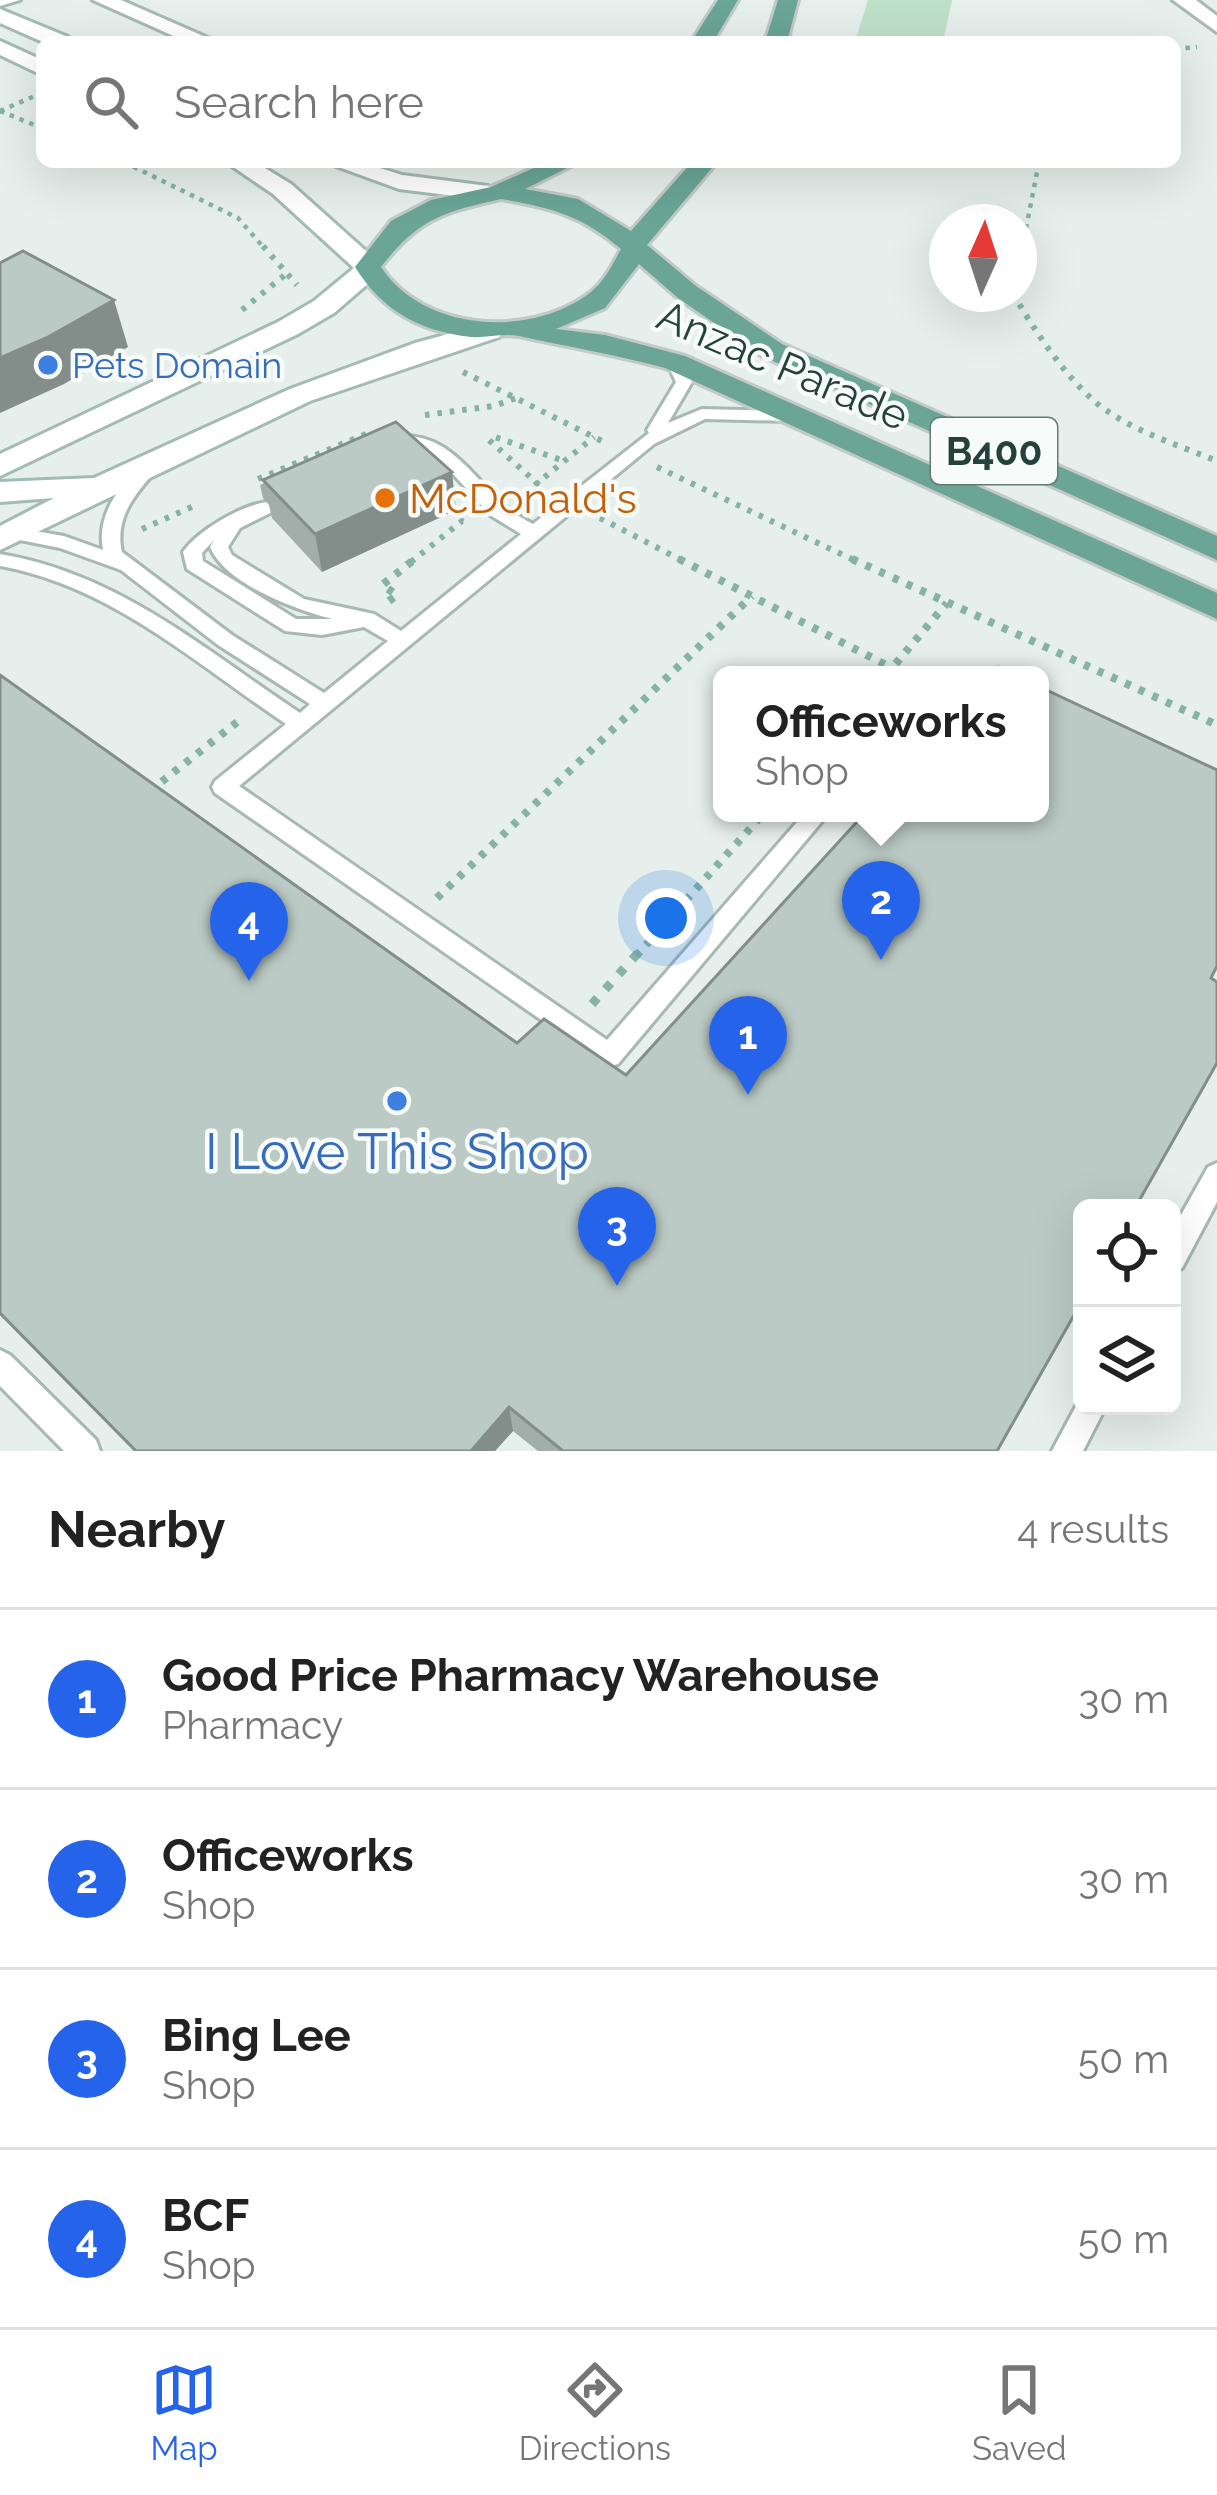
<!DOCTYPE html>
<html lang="en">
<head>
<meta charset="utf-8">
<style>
  :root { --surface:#fff; --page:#f2f2f2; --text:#222; --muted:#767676; --line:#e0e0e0; --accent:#2563eb }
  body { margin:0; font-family:Raleway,sans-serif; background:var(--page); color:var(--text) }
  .controls { position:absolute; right:36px; bottom:36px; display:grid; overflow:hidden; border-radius:18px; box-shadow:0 12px 48px #0002 }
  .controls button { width:108px; height:108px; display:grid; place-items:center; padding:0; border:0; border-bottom:3px solid var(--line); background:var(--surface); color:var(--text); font:60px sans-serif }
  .compass { position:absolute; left:929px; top:204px; width:108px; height:108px; border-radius:50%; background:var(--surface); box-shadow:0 12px 48px #0002; rotate:3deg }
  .you { position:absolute; left:666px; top:918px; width:42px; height:42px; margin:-30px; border:9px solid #fff; border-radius:50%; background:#1a73e8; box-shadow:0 0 0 18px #1a73e833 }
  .badge { display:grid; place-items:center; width:78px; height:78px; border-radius:50%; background:var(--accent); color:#fff; font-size:39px; font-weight:700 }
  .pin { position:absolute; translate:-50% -99px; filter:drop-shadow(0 3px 6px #0008) }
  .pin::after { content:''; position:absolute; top:63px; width:42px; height:36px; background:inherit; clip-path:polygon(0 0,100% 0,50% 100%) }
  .popup { position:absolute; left:713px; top:666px; width:336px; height:156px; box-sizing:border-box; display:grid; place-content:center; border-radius:18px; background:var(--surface); filter:drop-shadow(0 3px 9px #0005); font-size:39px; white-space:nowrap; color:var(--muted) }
  .popup b { font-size:45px; color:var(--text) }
  .popup::after { content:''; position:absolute; left:50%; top:100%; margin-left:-24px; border:24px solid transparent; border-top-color:var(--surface) }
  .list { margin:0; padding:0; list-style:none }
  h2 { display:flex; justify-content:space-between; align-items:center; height:156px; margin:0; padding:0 48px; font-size:51px }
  h2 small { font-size:39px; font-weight:400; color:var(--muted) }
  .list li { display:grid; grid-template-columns:78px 1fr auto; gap:36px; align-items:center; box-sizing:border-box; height:180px; padding:0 48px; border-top:3px solid var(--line) }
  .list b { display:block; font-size:45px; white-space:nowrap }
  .list p { margin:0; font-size:39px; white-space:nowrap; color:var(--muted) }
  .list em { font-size:39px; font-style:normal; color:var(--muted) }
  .icon { flex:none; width:66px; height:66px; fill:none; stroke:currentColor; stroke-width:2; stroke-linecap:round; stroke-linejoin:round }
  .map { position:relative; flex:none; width:1217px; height:1451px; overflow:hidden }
  .search { position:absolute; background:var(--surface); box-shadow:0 12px 48px #0002; left:36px; right:36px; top:36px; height:132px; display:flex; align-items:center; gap:30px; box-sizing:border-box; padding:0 42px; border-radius:18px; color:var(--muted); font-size:45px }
  .sheet { height:876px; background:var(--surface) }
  nav { display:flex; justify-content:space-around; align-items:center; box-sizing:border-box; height:168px; border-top:3px solid var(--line); background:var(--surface); font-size:33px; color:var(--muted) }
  nav a { display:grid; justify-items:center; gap:6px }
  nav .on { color:var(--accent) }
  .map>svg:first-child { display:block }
</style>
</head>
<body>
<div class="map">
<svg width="1217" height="1451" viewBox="0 0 1217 1451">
  <rect width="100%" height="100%" fill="#e6efeb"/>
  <polygon fill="#bfe0c8" points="868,0 952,0 943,42 855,42"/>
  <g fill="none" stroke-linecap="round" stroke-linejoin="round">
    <defs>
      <g id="lane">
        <path d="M675 357 681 359 692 382 668 423 702 409 790 411 799 416 790 421 705 419 654 444 239 786 607 1040 805 813H829L618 1064 609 1067 215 793 212 787 215 781 286 724C195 663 111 586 0 566V554C119 574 202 648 300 713L310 704 218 645 121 570 60 548 5 537 3 533 12 527 64 536 103 550C96 516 119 485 144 463H156L159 467C137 492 114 516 122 552L232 635 324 693 388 641 364 627 322 635 285 631 187 569 183 552C198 530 250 499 276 502L279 506 276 510 240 528 228 547 232 555 304 599 374 614 401 631 521 534 490 515 454 475 430 454 407 446H385V438C459 423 475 496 533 524L649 433 647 430 676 382 667 362ZM214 540 210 547C225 584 296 610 332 619H296L203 561 202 553Z"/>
        <polygon points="1217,1163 1217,1202 1182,1268 1172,1272 1172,1231 1208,1167"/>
        <polygon points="0,1350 10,1355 96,1440 100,1451 64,1451 0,1386"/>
        <polygon points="1082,1395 1082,1406 1106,1406 1083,1451 1052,1451"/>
      </g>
      <g id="street">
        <polygon points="0,0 20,0 0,6"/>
        <polygon points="93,0 121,0 217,42 187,42"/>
        <polygon points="1173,0 1196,0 1217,16 1217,32"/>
      </g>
      <g id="secondary">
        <polygon points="0,9 68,37 71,42 43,42 0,23"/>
        <polygon points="0,41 42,60 42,75 0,55"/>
        <polygon points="226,162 255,162 291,184 377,261 382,269 378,275 334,313 298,334 0,476 0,454 278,322 314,301 354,268 273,194"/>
        <polygon points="325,162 361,162 402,175 488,186 500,193 488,200 399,189"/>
        <polygon points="489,323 503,331 499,337 310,401 0,550 0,526 54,498 0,502 0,482 94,478 290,389 415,343"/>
      </g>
      <g id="primary">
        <polygon points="718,0 738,0 713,42 691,42"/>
        <polygon points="778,0 798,0 787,42 765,42"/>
        <path d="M547 162H579L525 189 578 199 631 231 692 162H717L647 245 696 286 782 344 1217 536V560L762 356 678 298 639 264 605 308 556 329 605 335 685 356 1217 593V619L665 368C617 355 565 346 519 336 505 333 486 338 471 337 419 331 383 311 355 267L391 221 431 200 491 187ZM501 199C552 208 581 215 621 249 612 266 603 284 587 295 527 338 423 331 381 267 418 219 443 212 501 199Z"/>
      </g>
    </defs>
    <use href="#lane" stroke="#a8b8b2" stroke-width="6"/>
    <use href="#street" stroke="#a8b8b2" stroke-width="6"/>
    <use href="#secondary" stroke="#a4bbb3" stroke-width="6"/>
    <use href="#primary" stroke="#c2cac8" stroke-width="6"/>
    <g stroke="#86b3a5" stroke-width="4.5" stroke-dasharray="4.5 6" stroke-linecap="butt">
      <polyline points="1175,49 1197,47"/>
      <polyline points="0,111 37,95"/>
      <polyline points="0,111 42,128"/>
      <polyline points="124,162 238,218 265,249"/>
      <polyline points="1022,249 1039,162"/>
    </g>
    <g stroke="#86b3a5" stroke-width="6" stroke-dasharray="4.5 8" stroke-linecap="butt">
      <polyline points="263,246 297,285"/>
      <polyline points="1019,263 1022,246"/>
      <path d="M1013 294C1034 329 1061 371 1092 399 1125 429 1176 444 1217 461"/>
      <polyline points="242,310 286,274"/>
      <polyline points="463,372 606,443"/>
      <polyline points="425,415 494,406 516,398"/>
      <polyline points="657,467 858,562"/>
      <polyline points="258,479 366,434"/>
      <polyline points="539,485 489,440 495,437 564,461"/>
      <polyline points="525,493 594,437"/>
      <polyline points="600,518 685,562"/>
      <polyline points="142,529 194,506"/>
      <polyline points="411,562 462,521 467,523"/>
    </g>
    <g stroke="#86b3a5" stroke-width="8" stroke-dasharray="6 9" stroke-linecap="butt">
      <polyline points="679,559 892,668"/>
      <polyline points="852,559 1217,725"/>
      <polyline points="389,601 397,595 382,585 415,559"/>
      <polyline points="886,675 947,603"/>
      <polyline points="150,791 241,719"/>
      <polyline points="437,898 752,596"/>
      <polyline points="636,956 764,813"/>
    </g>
    <polyline stroke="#86b3a5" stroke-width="9" stroke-dasharray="8 12" stroke-linecap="butt" points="592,1004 638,953"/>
    <use href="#lane" fill="#fff" fill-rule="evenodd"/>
    <use href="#street" fill="#fff" fill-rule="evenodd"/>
    <use href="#secondary" fill="#fff" fill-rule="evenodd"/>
    <use href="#primary" fill="#6aa596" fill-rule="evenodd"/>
  </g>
  <g fill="#a1aea9">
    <polygon points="263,480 456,510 322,572 272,518 269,505 263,498 260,485 264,483"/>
    <polygon points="0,675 997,1451 538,1451 513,1431 495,1451 134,1451 0,1315"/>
  </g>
  <g fill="#838d89">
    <polygon points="114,300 128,347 64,384 0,413 0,358"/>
    <polygon points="452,472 456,510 322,572 315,534"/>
    <polygon points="509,1407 513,1431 495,1451 471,1451"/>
  </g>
  <g fill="#bbcac4" stroke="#838d89" stroke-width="3">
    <polygon points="23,251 114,300 48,337 0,358 0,263"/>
    <polygon points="396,422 452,472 315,534 263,480"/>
    <polygon points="998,667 1015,675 991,675"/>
    <polygon points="0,675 517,1043 544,1019 626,1075 865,813 1040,813 1040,687 1217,770 1217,966 1211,978 1217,982 1217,1063 1135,1208 1082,1208 1082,1301 997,1451 563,1451 509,1407 471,1451 136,1451 0,1313"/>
  </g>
  <g fill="#3f7fe0" stroke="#f7fbf9" stroke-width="4.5">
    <circle cx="48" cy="365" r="12"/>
    <circle cx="397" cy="1101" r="12"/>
  </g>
  <circle fill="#e8710a" stroke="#f7fbf9" stroke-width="4.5" cx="385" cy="498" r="12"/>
  <g text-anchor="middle" stroke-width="9" stroke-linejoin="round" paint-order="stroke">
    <g font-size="36" fill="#366cbe" stroke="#f7fbf9" text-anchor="start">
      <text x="72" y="378">Pets Domain</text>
    </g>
    <rect fill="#f7fbf9" stroke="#637a73" stroke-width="3" x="931" y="418" width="126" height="66" rx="9"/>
    <g font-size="39" font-weight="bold" fill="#24423a">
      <text x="994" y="465">B400</text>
    </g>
    <g font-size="42" fill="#24423a" stroke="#f7fbf9">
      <text transform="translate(783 365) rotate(23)" y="15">Anzac Parade</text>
    </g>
    <g font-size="42" fill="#c56008" stroke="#f7fbf9" text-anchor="start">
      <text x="409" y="513">McDonald's</text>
    </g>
    <g font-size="51" fill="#366cbe" stroke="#f7fbf9">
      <text x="397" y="1169">I Love This Shop</text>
    </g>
  </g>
</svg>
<div class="controls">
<button><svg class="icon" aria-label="locate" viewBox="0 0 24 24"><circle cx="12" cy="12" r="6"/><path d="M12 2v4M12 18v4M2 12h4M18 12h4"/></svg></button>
<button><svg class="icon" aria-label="layers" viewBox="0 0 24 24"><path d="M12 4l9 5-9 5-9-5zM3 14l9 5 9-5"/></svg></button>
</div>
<svg class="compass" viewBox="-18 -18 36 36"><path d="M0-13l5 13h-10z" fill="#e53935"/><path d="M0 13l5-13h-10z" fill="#767676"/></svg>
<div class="you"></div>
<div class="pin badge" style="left:748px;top:1095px">1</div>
<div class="pin badge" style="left:881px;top:960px">2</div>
<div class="popup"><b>Officeworks</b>Shop</div>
<div class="pin badge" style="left:617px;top:1286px">3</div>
<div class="pin badge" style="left:249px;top:981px">4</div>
<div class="search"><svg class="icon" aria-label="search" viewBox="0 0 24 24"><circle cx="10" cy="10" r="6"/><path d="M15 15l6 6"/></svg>Search here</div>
</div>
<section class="sheet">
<h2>Nearby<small>4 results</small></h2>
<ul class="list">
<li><span class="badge">1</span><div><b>Good Price Pharmacy Warehouse</b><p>Pharmacy</p></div><em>30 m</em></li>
<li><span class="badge">2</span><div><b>Officeworks</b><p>Shop</p></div><em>30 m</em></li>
<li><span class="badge">3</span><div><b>Bing Lee</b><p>Shop</p></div><em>50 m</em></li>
<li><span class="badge">4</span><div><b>BCF</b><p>Shop</p></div><em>50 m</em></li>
</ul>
</section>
<nav>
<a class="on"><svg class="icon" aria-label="map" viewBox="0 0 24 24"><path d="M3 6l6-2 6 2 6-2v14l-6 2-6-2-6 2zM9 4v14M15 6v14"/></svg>Map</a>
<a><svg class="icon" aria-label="directions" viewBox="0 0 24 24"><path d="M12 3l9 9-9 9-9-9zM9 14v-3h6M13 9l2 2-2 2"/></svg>Directions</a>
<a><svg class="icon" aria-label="saved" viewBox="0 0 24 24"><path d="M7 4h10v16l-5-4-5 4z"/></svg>Saved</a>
</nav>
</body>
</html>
